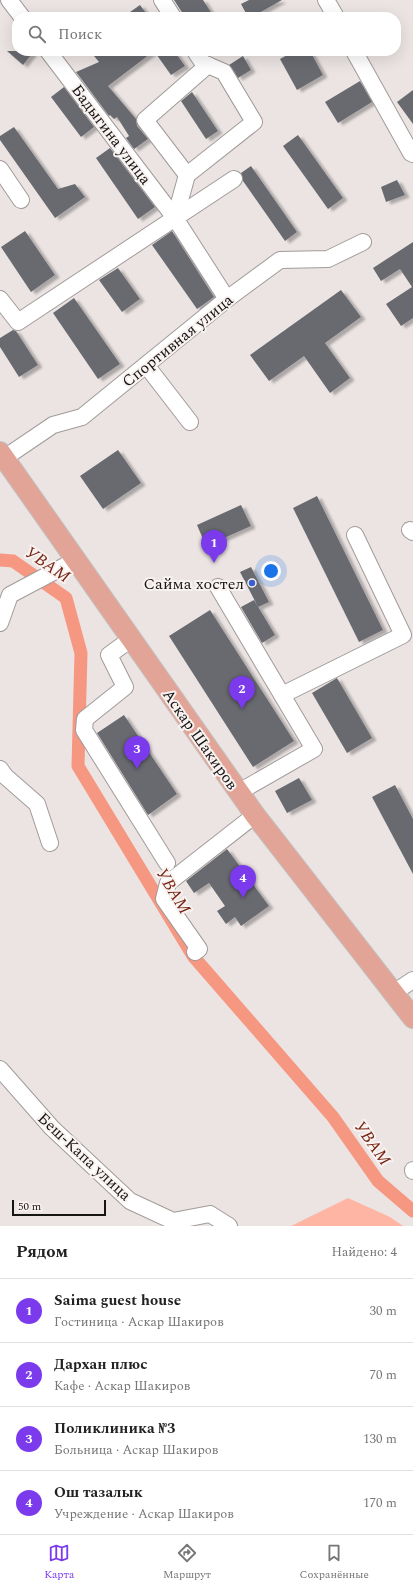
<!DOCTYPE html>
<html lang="ru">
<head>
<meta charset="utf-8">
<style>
  :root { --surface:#fff; --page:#f6f6f6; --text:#222; --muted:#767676; --line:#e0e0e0; --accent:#7c3aed }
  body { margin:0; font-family:Spectral,serif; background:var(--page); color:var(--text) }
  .scale { position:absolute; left:12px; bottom:10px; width:94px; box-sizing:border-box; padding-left:4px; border:2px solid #171414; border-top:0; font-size:11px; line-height:14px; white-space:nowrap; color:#171414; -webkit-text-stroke:3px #f8f2f0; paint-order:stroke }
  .you { position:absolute; left:271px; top:571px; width:14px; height:14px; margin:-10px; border:3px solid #fff; border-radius:50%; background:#1a73e8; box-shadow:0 0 0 6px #1a73e833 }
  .badge { display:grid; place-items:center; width:26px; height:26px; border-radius:50%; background:var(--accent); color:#fff; font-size:13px; font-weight:700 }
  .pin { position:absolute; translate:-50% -33px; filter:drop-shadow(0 1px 2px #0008) }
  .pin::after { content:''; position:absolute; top:21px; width:14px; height:12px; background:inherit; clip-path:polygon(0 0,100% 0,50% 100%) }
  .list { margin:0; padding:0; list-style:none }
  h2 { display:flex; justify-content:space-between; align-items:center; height:52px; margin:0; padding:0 16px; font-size:17px }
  h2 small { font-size:13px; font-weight:400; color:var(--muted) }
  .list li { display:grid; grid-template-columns:26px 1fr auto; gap:12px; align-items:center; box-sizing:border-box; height:64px; padding:0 16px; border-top:1px solid var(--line) }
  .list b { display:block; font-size:15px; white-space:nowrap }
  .list p { margin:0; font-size:13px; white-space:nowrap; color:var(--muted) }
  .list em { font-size:13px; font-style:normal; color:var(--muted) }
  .icon { flex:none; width:22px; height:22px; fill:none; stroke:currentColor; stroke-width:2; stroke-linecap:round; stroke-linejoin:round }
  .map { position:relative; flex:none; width:413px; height:1226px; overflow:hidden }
  .search { position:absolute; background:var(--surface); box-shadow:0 4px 16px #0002; left:12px; right:12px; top:12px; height:44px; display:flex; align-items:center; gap:10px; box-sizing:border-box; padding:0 14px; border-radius:16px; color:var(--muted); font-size:15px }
  .sheet { height:308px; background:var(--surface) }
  nav { display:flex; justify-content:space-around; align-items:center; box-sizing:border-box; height:56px; border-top:1px solid var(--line); background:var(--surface); font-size:11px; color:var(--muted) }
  nav a { display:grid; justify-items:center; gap:2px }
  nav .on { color:var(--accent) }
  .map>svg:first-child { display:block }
</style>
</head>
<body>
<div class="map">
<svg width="413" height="1226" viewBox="0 0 413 1226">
  <defs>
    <filter id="shadow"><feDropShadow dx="4.5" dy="2.5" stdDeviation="1" flood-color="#0004"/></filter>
  </defs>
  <rect width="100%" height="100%" fill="#ebe4e3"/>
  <polygon fill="#feb5a4" points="348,1198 390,1217 403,1226 291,1226"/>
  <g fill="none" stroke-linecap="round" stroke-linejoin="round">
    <polyline stroke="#f69782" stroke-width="13" points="0,560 13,561 66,598 81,653 78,766 193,956 333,1117 378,1181 413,1211"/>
  </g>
  <g fill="#696b70" filter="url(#shadow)">
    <polygon points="174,0 203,0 214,17 185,17"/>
    <polygon points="249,0 282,0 252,17 248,17 241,4"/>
    <polygon points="140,5 149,17 123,17"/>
    <polygon points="7,51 34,51 23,65"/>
    <polygon points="90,51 174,51 185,66 171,75 154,51 108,86 136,119 137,126 148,139 134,149 126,138 129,136 117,117 114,119 110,115 109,116 76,72 99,62"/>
    <polygon points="294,51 310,51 323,75 297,90 280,59"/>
    <polygon points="243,56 251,70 238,78 229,65"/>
    <polygon points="360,81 372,102 338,123 325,102"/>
    <polygon points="64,87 94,127 81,137 51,97"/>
    <polygon points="413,90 413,124 397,102"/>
    <polygon points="192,92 218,131 206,139 181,101"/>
    <polygon points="14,127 58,189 75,184 85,197 55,218 0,140 0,136"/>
    <polygon points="298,135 343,198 328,209 283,146"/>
    <polygon points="110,148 155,207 138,219 96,158"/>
    <polygon points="251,166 297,232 285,241 243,181 241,173"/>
    <polygon points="397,180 405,195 386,202 381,187"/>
    <polygon points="25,231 55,275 31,292 1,247"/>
    <polygon points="172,231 214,297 197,309 152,245"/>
    <polygon points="413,242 413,318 401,326 386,304 412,287 400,269 381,281 373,268"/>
    <polygon points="118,268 140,299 122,312 99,280"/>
    <polygon points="341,290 361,317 325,343 350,378 330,393 304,356 269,381 250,355"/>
    <polygon points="74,298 120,364 98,379 53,313"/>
    <polygon points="13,330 16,331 38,365 19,377 0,347 0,338"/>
    <polygon points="118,450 141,483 103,509 80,476"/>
    <polygon points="317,496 383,630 359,642 293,508"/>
    <polygon points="241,505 251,526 206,546 197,525"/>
    <polygon points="251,567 269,602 258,607 240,572"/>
    <polygon points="254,600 275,635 262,643 241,607"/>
    <polygon points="210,610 294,741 253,767 169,636"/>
    <polygon points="337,678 372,738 347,753 312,693"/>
    <polygon points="124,715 177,794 148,815 97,733"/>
    <polygon points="299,778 312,800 287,813 275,791"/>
    <polygon points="395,785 413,819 413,874 372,797"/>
    <polygon points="227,849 269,906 241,926 235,917 226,924 217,911 225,906 209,883 194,893 186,881"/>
  </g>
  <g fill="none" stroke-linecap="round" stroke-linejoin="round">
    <defs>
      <g id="minor">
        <polyline points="9,0 22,17"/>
        <polyline points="162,0 173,17"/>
        <polyline points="326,0 336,17"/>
        <polyline points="48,51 175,218 227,299"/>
        <polyline points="354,51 411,153 413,154"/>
        <polyline points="0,169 21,200"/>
        <polyline points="187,175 145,120 208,65"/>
        <polyline points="175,218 187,175 254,122 224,72 203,63 195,51"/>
        <polyline points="0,299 18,322 234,179"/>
        <polyline points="146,365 190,422"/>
        <polyline points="0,461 53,425 82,417 227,299 280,260 328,259 363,242"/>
        <polyline points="410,530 413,532"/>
        <polyline points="218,587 314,749 239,792"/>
        <polyline points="0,623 10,595 76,560"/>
        <polyline points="131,639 109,655 125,687 85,719 84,730 167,863"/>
        <polyline points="282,695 403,635 355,535"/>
        <polyline points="0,769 5,776 37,804 50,843"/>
        <polyline points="195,952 199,949 164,899 168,883 255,815"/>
        <polyline points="392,994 413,980"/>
        <polyline points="0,1069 52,1128 130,1201 173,1221 210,1214 229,1226"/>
        <polyline points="413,1170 413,1171"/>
      </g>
      <polyline id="major" points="0,452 255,815 413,1018"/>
    </defs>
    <use href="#minor" stroke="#a19b9a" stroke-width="18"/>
    <use href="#major" stroke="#c3c2c2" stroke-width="22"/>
    <use href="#minor" stroke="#fff" stroke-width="16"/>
    <use href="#major" stroke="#e2a496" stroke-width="20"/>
  </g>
  <circle fill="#395ecf" stroke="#f8f2f0" stroke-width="1.5" cx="252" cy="583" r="4"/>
  <g text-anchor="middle" stroke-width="4" stroke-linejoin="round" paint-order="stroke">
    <g font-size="16" fill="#171414" stroke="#f8f2f0">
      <text transform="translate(112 134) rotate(53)" y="6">Бадыгина улица</text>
      <text transform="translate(177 340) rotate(-39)" y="6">Спортивная улица</text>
      <text transform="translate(201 739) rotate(55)" y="6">Аскар Шакиров</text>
      <text transform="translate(85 1156) rotate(43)" y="6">Беш-Капа улица</text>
    </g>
    <g font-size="16" fill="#171414" stroke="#f8f2f0" text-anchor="end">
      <text x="244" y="589">Сайма хостел</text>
    </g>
    <g font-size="17" font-style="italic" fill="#762412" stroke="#f8f2f0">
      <text transform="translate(48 564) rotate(34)" y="6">УВАМ</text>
      <text transform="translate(174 891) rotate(59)" y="6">УВАМ</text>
      <text transform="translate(373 1143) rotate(55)" y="6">УВАМ</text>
    </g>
  </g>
</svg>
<div class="scale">50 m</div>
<div class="you"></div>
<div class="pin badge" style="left:214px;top:563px">1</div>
<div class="pin badge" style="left:242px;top:709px">2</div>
<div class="pin badge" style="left:137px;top:769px">3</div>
<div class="pin badge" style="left:243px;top:898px">4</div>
<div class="search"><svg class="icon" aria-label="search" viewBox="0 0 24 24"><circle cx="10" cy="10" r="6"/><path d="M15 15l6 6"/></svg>Поиск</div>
</div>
<section class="sheet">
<h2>Рядом<small>Найдено: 4</small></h2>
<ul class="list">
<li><span class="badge">1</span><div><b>Saima guest house</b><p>Гостиница · Аскар Шакиров</p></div><em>30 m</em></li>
<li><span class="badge">2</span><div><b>Дархан плюс</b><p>Кафе · Аскар Шакиров</p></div><em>70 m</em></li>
<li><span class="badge">3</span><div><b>Поликлиника №3</b><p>Больница · Аскар Шакиров</p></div><em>130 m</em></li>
<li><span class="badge">4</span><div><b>Ош тазалык</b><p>Учреждение · Аскар Шакиров</p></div><em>170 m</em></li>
</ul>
</section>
<nav>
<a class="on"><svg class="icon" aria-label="map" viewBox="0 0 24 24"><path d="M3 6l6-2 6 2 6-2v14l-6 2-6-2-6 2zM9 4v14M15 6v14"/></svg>Карта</a>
<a><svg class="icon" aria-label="directions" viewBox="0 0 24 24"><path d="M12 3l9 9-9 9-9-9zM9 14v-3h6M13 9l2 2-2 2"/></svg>Маршрут</a>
<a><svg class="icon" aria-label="saved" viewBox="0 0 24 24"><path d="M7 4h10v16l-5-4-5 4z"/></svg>Сохранённые</a>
</nav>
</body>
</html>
